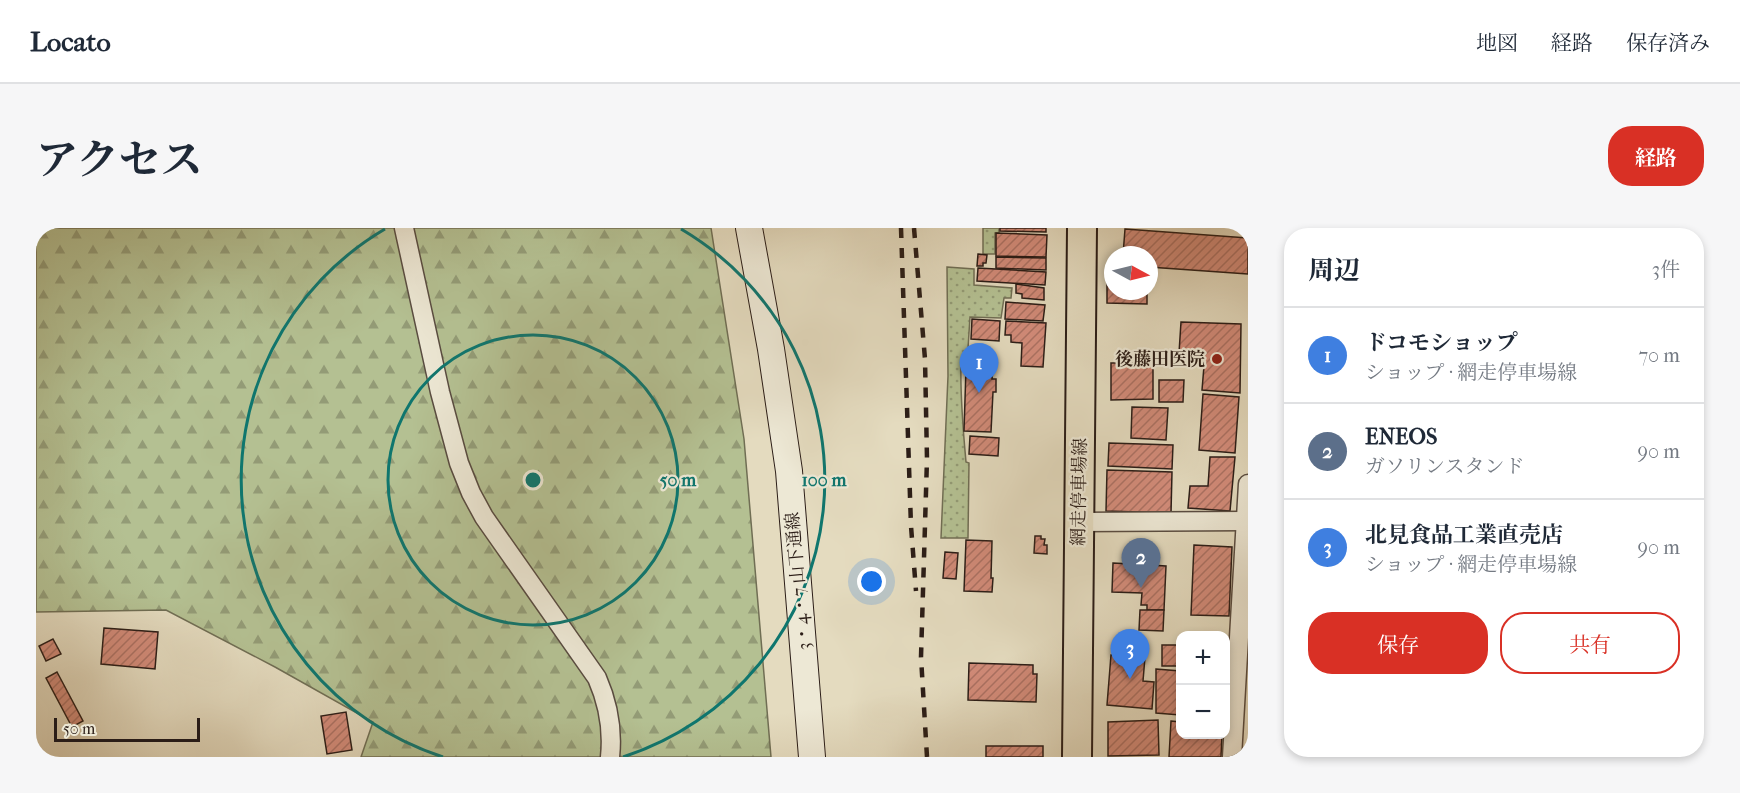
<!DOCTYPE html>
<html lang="ja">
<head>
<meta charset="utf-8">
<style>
  :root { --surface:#fff; --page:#f6f6f7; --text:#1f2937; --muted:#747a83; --line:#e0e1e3; --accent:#d93025 }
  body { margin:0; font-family:"IM FELL French Canon","Noto Serif JP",serif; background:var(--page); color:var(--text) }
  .controls { position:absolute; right:18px; bottom:18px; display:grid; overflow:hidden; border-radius:12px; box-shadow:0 3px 9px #0003 }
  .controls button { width:54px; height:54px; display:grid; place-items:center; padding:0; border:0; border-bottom:2px solid var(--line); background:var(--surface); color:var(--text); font:30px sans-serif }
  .compass { position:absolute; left:1068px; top:18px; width:54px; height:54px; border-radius:50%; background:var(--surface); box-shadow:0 3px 9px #0003; rotate:97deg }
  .scale { position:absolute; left:18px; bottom:15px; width:146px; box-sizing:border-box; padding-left:6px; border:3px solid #2b1d17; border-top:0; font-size:16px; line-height:21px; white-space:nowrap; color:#2b1d17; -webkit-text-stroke:4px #ede8d5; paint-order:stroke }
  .you { position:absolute; left:836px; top:354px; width:21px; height:21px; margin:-15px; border:4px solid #fff; border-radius:50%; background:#1a73e8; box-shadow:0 0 0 9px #1a73e833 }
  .badge { display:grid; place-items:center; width:39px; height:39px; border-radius:50%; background:var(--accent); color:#fff; font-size:20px; font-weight:700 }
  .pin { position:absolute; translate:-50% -50px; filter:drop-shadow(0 2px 3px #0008) }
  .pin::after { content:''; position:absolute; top:32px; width:21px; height:18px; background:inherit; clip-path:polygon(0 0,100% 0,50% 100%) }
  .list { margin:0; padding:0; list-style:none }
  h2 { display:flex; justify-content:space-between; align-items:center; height:78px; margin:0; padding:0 24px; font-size:26px }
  h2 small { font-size:20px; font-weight:400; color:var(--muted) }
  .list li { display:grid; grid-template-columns:39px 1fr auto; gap:18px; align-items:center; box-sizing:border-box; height:96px; padding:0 24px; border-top:2px solid var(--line) }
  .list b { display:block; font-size:22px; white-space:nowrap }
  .list p { margin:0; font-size:20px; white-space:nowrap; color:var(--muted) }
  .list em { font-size:20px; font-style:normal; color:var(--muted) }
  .actions { display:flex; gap:12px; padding:18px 24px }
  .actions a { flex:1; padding:14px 0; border:2px solid var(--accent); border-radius:24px; text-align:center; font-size:21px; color:var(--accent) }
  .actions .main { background:var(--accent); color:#fff }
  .map { position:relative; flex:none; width:1212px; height:529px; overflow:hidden; border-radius:24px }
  header { display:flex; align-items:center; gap:36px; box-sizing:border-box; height:84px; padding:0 30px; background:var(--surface); border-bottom:2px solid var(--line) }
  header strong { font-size:28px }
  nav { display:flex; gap:33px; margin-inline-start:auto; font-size:21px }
  .intro { display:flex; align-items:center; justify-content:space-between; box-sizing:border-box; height:144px; padding:0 36px }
  h1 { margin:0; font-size:42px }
  .button { padding:15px 27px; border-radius:24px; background:var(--accent); color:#fff; font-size:21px; font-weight:700 }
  main { display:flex; gap:36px; padding:0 36px }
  aside { flex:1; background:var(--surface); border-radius:24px; box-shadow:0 3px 9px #0003 }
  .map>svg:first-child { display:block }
</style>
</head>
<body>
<header>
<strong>Locato</strong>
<nav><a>地図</a><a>経路</a><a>保存済み</a></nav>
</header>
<div class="intro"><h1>アクセス</h1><a class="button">経路</a></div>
<main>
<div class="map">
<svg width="1212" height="529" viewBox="0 0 1212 529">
  <defs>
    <pattern id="grass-dots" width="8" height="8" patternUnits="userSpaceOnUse" patternTransform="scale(1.5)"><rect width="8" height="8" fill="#b4c092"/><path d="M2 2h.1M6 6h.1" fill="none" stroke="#939b76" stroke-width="1.8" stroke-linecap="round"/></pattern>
    <pattern id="forest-firs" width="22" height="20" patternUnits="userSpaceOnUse" patternTransform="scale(1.5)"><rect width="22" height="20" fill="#b4c092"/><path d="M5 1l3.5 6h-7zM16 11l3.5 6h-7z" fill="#939b76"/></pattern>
    <pattern id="building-hatch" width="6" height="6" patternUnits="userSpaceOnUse" patternTransform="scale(1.5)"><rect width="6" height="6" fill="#d28b79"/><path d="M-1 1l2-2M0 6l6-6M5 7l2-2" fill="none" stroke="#ab7162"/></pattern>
  </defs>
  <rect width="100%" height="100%" fill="#e4dbbf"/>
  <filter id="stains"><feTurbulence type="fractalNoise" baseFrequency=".00333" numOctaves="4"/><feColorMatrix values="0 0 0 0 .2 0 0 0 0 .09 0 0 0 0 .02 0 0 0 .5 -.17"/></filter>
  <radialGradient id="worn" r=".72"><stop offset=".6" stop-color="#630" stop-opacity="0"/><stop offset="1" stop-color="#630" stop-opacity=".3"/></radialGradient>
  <g fill="url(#grass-dots)" stroke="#706e54" stroke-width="1.5">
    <polygon points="947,0 963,0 963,5 959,5 959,26 947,26"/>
    <path d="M911 39 938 41V57L976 60 975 70H968L965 90 934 89 931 136 925 135C924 169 927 201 930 234L933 235 932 310H905L912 148Z"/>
  </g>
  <polygon fill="url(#forest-firs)" stroke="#706e54" stroke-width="1.5" points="0,0 675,0 708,211 735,529 325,529 337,494 239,439 130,382 0,384"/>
  <g fill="url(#building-hatch)" stroke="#2b1d17" stroke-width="1.5">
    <polygon points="964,0 1010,0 1010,4 964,3"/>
    <polygon points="1089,1 1212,10 1212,46 1113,39 1113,27 1087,27"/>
    <polygon points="960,5 1011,7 1010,29 960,28"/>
    <polygon points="942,26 951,27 950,35 947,35 947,38 941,38"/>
    <polygon points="960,29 1010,30 1010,42 960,40"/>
    <polygon points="942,40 1010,44 1009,57 941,53"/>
    <polygon points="1071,49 1077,49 1077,63 1111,63 1111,76 1071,75"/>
    <polygon points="980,56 1008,60 1008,72 986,70 986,66 980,65"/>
    <polygon points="970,74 1009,77 1007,93 969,91"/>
    <polygon points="936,91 964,93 963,113 935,111"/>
    <polygon points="970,93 1010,95 1007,139 985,138 986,115 975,114 975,107 969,107"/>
    <polygon points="1145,94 1205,96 1204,165 1166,162 1168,138 1156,137 1158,126 1143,125"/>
    <polygon points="1075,135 1117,135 1117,171 1075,172"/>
    <polygon points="930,140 957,141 956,151 960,151 960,164 957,164 955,204 928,203"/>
    <polygon points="1123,152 1148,152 1147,174 1123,174"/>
    <polygon points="1167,166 1203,169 1199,225 1163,222"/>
    <polygon points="1096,179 1132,180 1130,212 1095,210"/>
    <polygon points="934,208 963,210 962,228 933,226"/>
    <polygon points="1073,215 1137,217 1136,241 1072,238"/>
    <polygon points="1174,229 1199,229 1194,283 1152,280 1154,258 1172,258"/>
    <polygon points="1071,242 1136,244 1135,285 1070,283"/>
    <polygon points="999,308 1005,308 1005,311 1009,311 1008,317 1011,317 1011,326 998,325"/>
    <polygon points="930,312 956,313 955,350 957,350 956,364 928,363"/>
    <polygon points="1158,317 1196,319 1193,388 1155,387"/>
    <polygon points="909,324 922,325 920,351 907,350"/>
    <polygon points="1077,335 1130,338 1128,382 1111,382 1111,377 1105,377 1106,365 1076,364"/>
    <polygon points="1104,382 1128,382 1127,403 1103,402"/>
    <polygon points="68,400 122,404 119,441 65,436"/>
    <polygon points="17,411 25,426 10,433 3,418"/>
    <rect x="1126" y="417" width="18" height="21"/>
    <polygon points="1075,427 1109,429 1107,453 1118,454 1116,481 1071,477"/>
    <polygon points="933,435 997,437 997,446 1001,446 1000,474 932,472"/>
    <polygon points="1120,441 1144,443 1144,487 1120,485"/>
    <polygon points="21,444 47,493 36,499 10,450"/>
    <polygon points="310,484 316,522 291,526 285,488"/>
    <polygon points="1122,492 1123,527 1072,528 1072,494"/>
    <polygon points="1135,493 1144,494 1144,506 1186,506 1185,529 1133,529"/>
    <rect x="950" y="518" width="57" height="11"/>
  </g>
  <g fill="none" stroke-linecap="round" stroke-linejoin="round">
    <defs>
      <g id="street">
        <path d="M368 0 404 164 423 235 435 265 448 289 561 450C572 475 577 501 574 529"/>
        <polyline points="1043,294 1210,293"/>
        <polyline points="1196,529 1212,256"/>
      </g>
      <polyline id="secondary" points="713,0 735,121 753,243 776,529"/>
      <polyline id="primary" points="1041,529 1046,0"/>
    </defs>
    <use href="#street" stroke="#594c41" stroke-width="21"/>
    <use href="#secondary" stroke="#2b1d17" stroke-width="28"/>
    <use href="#primary" stroke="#2b1d17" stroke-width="32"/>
    <use href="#street" stroke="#ede8d5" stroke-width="18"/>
    <use href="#secondary" stroke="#ede8d5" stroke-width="26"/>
    <use href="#primary" stroke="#e4dbbf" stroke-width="28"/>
    <g stroke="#2b1d17" stroke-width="4.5" stroke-dasharray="10 10" stroke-linecap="butt">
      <polyline points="865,0 875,298 880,363"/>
      <polyline points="878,0 889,131 891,231 885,429 891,529"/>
    </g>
  </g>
  <g fill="none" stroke="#0f766e" stroke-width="3">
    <circle cx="497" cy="252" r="145"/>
    <path d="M407 529A291 291 0 0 1 349 1M645 1A291 291 0 0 1 587 529"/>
  </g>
  <circle fill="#8f2418" stroke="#ede8d5" stroke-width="2" cx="1181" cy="131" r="6"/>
  <g text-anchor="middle" stroke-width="4.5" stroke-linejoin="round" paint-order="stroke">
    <g font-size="18" font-weight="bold" fill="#2b1d17" stroke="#ede8d5" text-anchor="end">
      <text x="1169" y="137">後藤田医院</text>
    </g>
    <g font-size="18" fill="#2b1d17" stroke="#ede8d5">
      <text transform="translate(1043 264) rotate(-89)" y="6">網走停車場線</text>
      <text transform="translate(762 353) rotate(-95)" y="6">3・4・7 山下通線</text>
    </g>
  </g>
  <circle cx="497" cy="252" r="9" fill="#0f766e" stroke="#ede8d5" stroke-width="3"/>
  <g font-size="18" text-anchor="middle" font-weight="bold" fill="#0f766e" stroke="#ede8d5" stroke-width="4.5" stroke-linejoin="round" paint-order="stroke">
    <text x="642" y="258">50 m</text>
    <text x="788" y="258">100 m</text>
  </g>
  <rect width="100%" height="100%" filter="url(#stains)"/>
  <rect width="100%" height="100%" fill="url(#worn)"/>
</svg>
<div class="controls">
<button>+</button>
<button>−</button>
</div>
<svg class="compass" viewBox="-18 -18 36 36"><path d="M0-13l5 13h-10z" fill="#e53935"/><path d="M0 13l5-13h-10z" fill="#747a83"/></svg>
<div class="scale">50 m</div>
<div class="you"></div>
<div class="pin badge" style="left:943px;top:165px;background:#3f7fe0">1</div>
<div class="pin badge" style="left:1105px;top:360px;background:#5c6f8a">2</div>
<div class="pin badge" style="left:1094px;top:451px;background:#3f7fe0">3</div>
</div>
<aside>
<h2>周辺<small>3件</small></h2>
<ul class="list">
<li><span class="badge" style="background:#3f7fe0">1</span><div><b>ドコモショップ</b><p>ショップ · 網走停車場線</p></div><em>70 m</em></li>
<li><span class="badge" style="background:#5c6f8a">2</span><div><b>ENEOS</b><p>ガソリンスタンド</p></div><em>90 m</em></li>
<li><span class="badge" style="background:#3f7fe0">3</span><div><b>北見食品工業直売店</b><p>ショップ · 網走停車場線</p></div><em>90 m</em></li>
</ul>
<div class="actions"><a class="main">保存</a><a>共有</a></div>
</aside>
</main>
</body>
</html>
